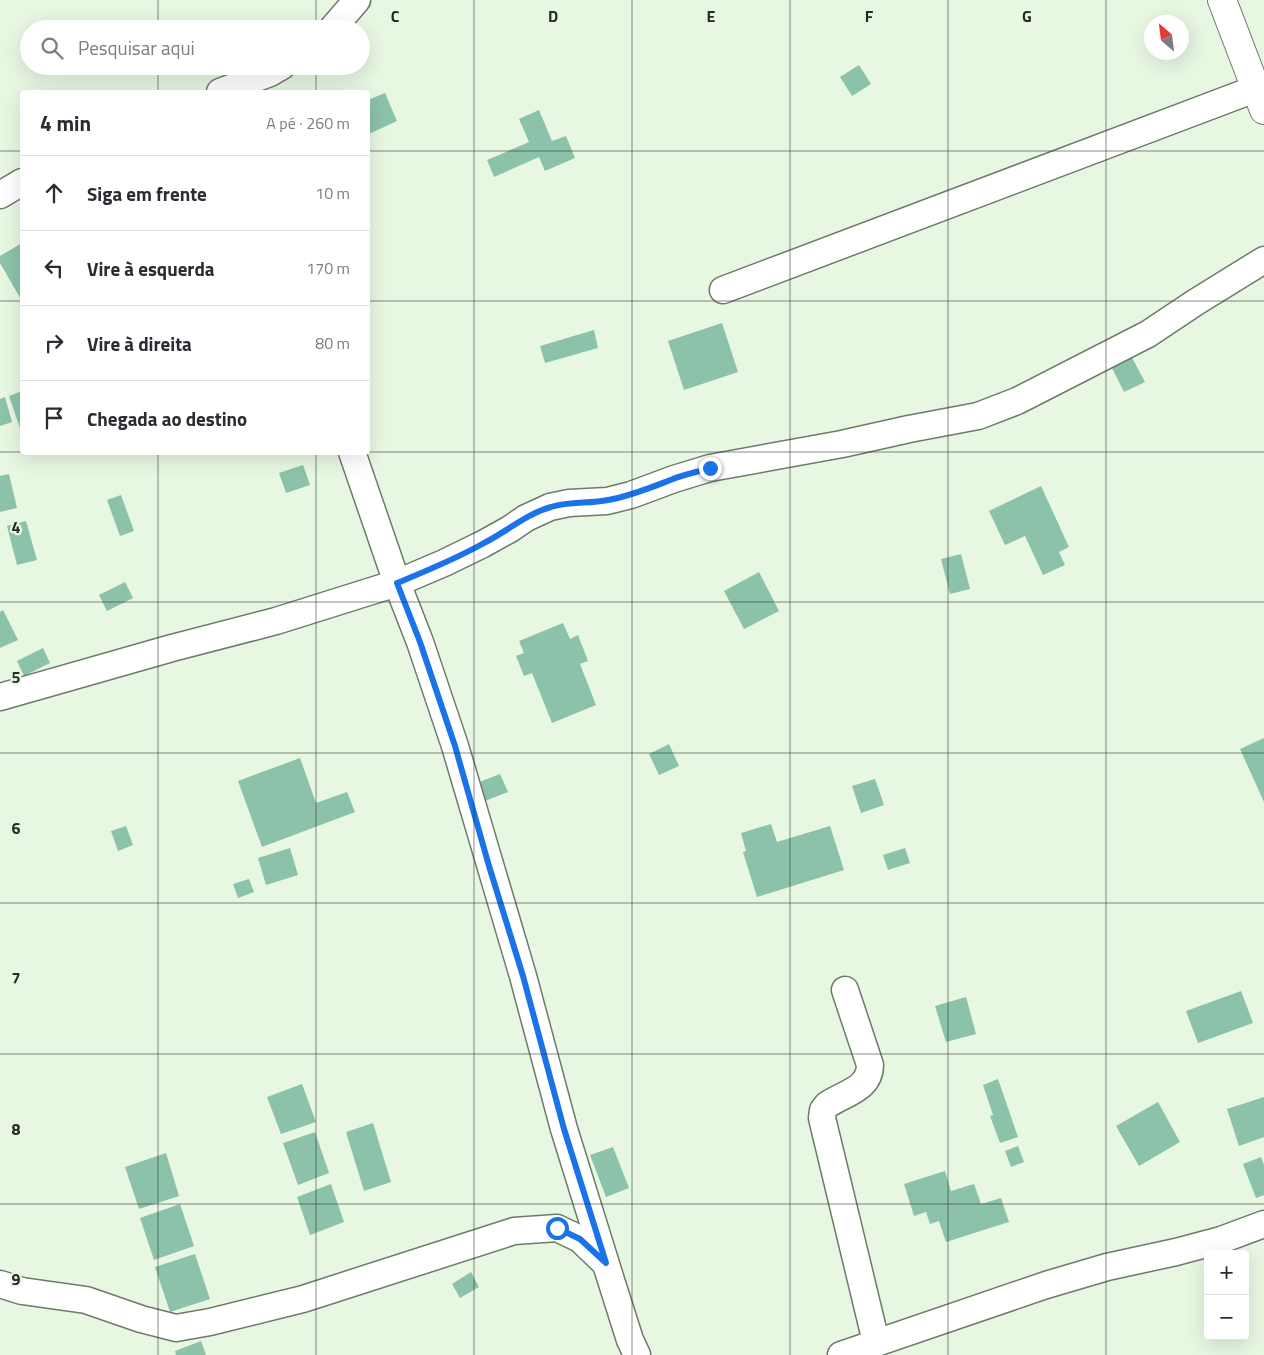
<!DOCTYPE html>
<html lang="pt">
<head>
<meta charset="utf-8">
<style>
  :root { --surface:#fff; --page:#f7f7f7; --text:#2b2b33; --muted:#7c7c81; --line:#e1e1e2 }
  body { margin:0; font-family:"Titillium Web",sans-serif; background:var(--page); color:var(--text) }
  .controls { position:absolute; right:15px; bottom:15px; display:grid; overflow:hidden; border-radius:5px; box-shadow:0 5px 20px #0002 }
  .controls button { width:45px; height:45px; display:grid; place-items:center; padding:0; border:0; border-bottom:1px solid var(--line); background:var(--surface); color:var(--text); font:25px sans-serif }
  .compass { position:absolute; left:1144px; top:15px; width:45px; height:45px; border-radius:50%; background:var(--surface); box-shadow:0 5px 20px #0002; rotate:332deg }
  .stop { position:absolute; width:15px; height:15px; margin:-11px; border:4px solid #1a73e8; border-radius:50%; background:#fff }
  .stop.end { background:#1a73e8; border-color:#fff; box-shadow:0 1px 5px #0008 }
  .list { margin:0; padding:0; list-style:none }
  h2 { display:flex; justify-content:space-between; align-items:center; height:65px; margin:0; padding:0 20px; font-size:21px }
  h2 small { font-size:16px; font-weight:400; color:var(--muted) }
  .list li { display:grid; grid-template-columns:32px 1fr auto; gap:15px; align-items:center; box-sizing:border-box; height:75px; padding:0 20px; border-top:1px solid var(--line) }
  .list b { display:block; font-size:19px; white-space:nowrap }
  .list em { font-size:16px; font-style:normal; color:var(--muted) }
  .icon { flex:none; width:28px; height:28px; fill:none; stroke:currentColor; stroke-width:2; stroke-linecap:round; stroke-linejoin:round }
  .map { position:relative; flex:none; width:1264px; height:1355px; overflow:hidden }
  .search { position:absolute; background:var(--surface); box-shadow:0 5px 20px #0002; left:20px; top:20px; width:350px; height:55px; display:flex; align-items:center; gap:12px; box-sizing:border-box; padding:0 18px; border-radius:28px; color:var(--muted); font-size:19px }
  .panel { position:absolute; background:var(--surface); box-shadow:0 5px 20px #0002; left:20px; top:90px; width:350px; height:365px; border-radius:5px }
  .map>svg:first-child { display:block }
</style>
</head>
<body>
<div class="map">
<svg width="1264" height="1355" viewBox="0 0 1264 1355">
  <rect width="100%" height="100%" fill="#e7f7e2"/>
  <g fill="#8cc2aa">
    <polygon points="859,65 871,84 852,96 840,77"/>
    <polygon points="385,93 397,121 369,134 368,100"/>
    <polygon points="539,110 552,141 566,136 575,158 545,171 539,157 494,177 487,160 529,142 519,119"/>
    <polygon points="22,243 22,301 0,263 0,256"/>
    <polygon points="722,323 738,372 684,390 668,341"/>
    <polygon points="594,330 598,348 545,363 540,346"/>
    <polygon points="1129,352 1145,382 1124,392 1109,362"/>
    <polygon points="22,391 22,434 9,396"/>
    <polygon points="5,397 12,422 0,426 0,399"/>
    <polygon points="303,465 310,485 286,493 279,473"/>
    <polygon points="9,474 17,508 0,512 0,476"/>
    <polygon points="1041,486 1069,547 1059,552 1065,565 1043,575 1025,536 1005,545 989,511"/>
    <polygon points="121,495 134,531 120,536 107,500"/>
    <polygon points="26,521 37,560 17,565 7,526"/>
    <polygon points="961,554 970,589 950,594 941,559"/>
    <polygon points="759,572 779,611 744,629 724,591"/>
    <polygon points="125,582 133,598 107,611 99,595"/>
    <polygon points="3,610 18,640 0,648 0,612"/>
    <polygon points="563,623 570,639 578,635 588,661 580,664 596,705 552,723 532,673 524,676 516,656 524,653 519,641"/>
    <polygon points="43,648 50,663 24,676 17,661"/>
    <polygon points="1264,738 1264,802 1240,749"/>
    <polygon points="669,744 679,766 659,775 649,754"/>
    <polygon points="300,758 316,803 347,792 355,812 262,847 238,781"/>
    <polygon points="500,774 508,792 485,801 477,783"/>
    <polygon points="875,779 884,805 861,813 852,786"/>
    <polygon points="771,824 777,842 830,826 844,870 757,897 743,852 746,851 741,833"/>
    <polygon points="126,826 133,845 118,851 111,831"/>
    <polygon points="290,848 298,875 266,885 258,858"/>
    <polygon points="905,848 910,863 888,870 883,855"/>
    <polygon points="249,879 254,892 238,898 233,884"/>
    <polygon points="1241,991 1253,1023 1198,1043 1186,1011"/>
    <polygon points="966,997 976,1034 946,1042 935,1006"/>
    <polygon points="998,1079 1018,1137 1000,1143 990,1116 993,1115 983,1085"/>
    <polygon points="302,1084 316,1122 281,1134 267,1097"/>
    <polygon points="1264,1097 1264,1137 1239,1146 1227,1109"/>
    <polygon points="1158,1102 1180,1142 1139,1166 1116,1126"/>
    <polygon points="373,1123 391,1182 364,1191 346,1132"/>
    <polygon points="315,1132 329,1173 298,1185 283,1143"/>
    <polygon points="1018,1146 1024,1162 1011,1167 1005,1151"/>
    <polygon points="613,1147 629,1188 606,1197 590,1155"/>
    <polygon points="166,1153 179,1196 139,1209 125,1167"/>
    <polygon points="1261,1157 1264,1165 1264,1195 1256,1198 1243,1164"/>
    <polygon points="945,1171 951,1191 974,1184 981,1204 1001,1198 1009,1222 946,1242 939,1221 930,1224 926,1212 914,1216 904,1184"/>
    <polygon points="331,1184 344,1222 310,1235 297,1197"/>
    <polygon points="180,1204 194,1246 154,1260 140,1218"/>
    <polygon points="195,1254 210,1299 170,1312 155,1267"/>
    <polygon points="471,1272 479,1287 460,1298 452,1284"/>
    <polygon points="201,1341 206,1355 176,1355 175,1351"/>
  </g>
  <g fill="none" stroke-linecap="round" stroke-linejoin="round">
    <defs>
      <g id="street">
        <polyline points="332,29 357,0"/>
        <polyline points="220,92 270,73 282,66"/>
        <polyline points="0,195 22,182"/>
        <polyline points="723,290 1255,89"/>
        <polyline points="352,452 397,583 420,642 455,746 523,976 564,1129 610,1277 630,1340 637,1355"/>
        <polyline points="0,697 172,648 276,621 397,583 444,563 483,544 510,529 526,518 550,507 569,503 607,501 631,495 674,479 710,468 842,444 909,429 978,416 1017,401 1148,334 1196,302 1264,260"/>
        <path d="M845 990 870 1065C870 1089 845 1093 827 1105L823 1110 822 1118 876 1342"/>
        <polyline points="0,1284 22,1291 86,1300 141,1319 176,1328 210,1322 303,1299 514,1231 557,1228 580,1239 605,1263"/>
        <polyline points="841,1355 1046,1285 1107,1267 1176,1252 1221,1240 1264,1224"/>
      </g>
      <polyline id="secondary" points="1222,0 1264,110"/>
    </defs>
    <use href="#street" stroke="#6d7b69" stroke-width="29"/>
    <use href="#secondary" stroke="#6d7b69" stroke-width="30"/>
    <use href="#street" stroke="#fff" stroke-width="26"/>
    <use href="#secondary" stroke="#fff" stroke-width="28"/>
  </g>
  <g fill="none" stroke-linecap="round" stroke-linejoin="round">
    <path stroke="#1a73e8" stroke-width="6" d="M557 1228 580 1239 606 1263 564 1129 523 976 489 866 455 746 420 642 397 583C426 571 456 559 484 543 506 532 528 513 551 507 570 501 589 504 608 500 631 496 652 487 673 479 685 474 698 472 710 468"/>
  </g>
  <path fill="none" stroke="#262c25" stroke-width="1" stroke-opacity="0.55" d="M158 0V29M316 0V29M474 0V1355M632 0V1355M790 0V1355M948 0V1355M1106 0V1355M158 66V92M316 66V92M0 151H22M368 151H1264M0 301H22M368 301H1264M0 452H22M158 452V1355M316 452V1355M368 452H1264M0 602H1264M0 753H1264M0 903H1264M0 1054H1264M0 1204H1264"/>
  <g font-size="16" text-anchor="middle" font-weight="bold" fill="#262c25" stroke="#e7f7e2" stroke-width="4.5" stroke-linejoin="round" paint-order="stroke">
    <text x="395" y="22">C</text>
    <text x="553" y="22">D</text>
    <text x="711" y="22">E</text>
    <text x="869" y="22">F</text>
    <text x="1027" y="22">G</text>
    <text x="16" y="533">4</text>
    <text x="16" y="683">5</text>
    <text x="16" y="834">6</text>
    <text x="16" y="984">7</text>
    <text x="16" y="1135">8</text>
    <text x="16" y="1285">9</text>
  </g>
</svg>
<div class="controls">
<button>+</button>
<button>−</button>
</div>
<svg class="compass" viewBox="-18 -18 36 36"><path d="M0-13l5 13h-10z" fill="#e53935"/><path d="M0 13l5-13h-10z" fill="#7c7c81"/></svg>
<div class="stop" style="left:557px;top:1228px"></div>
<div class="stop end" style="left:710px;top:468px"></div>
<div class="search"><svg class="icon" aria-label="search" viewBox="0 0 24 24"><circle cx="10" cy="10" r="6"/><path d="M15 15l6 6"/></svg>Pesquisar aqui</div>
<section class="panel">
<h2>4 min<small>A pé · 260 m</small></h2>
<ul class="list">
<li><svg class="icon" aria-label="ahead" viewBox="0 0 24 24"><path d="M12 20V5M6 11l6-6 6 6"/></svg><div><b>Siga em frente</b></div><em>10 m</em></li>
<li><svg class="icon" aria-label="left" viewBox="0 0 24 24"><path d="M17 20v-9H6M10 6l-5 5 5 5"/></svg><div><b>Vire à esquerda</b></div><em>170 m</em></li>
<li><svg class="icon" aria-label="right" viewBox="0 0 24 24"><path d="M7 20v-9h11M14 6l5 5-5 5"/></svg><div><b>Vire à direita</b></div><em>80 m</em></li>
<li><svg class="icon" aria-label="arrive" viewBox="0 0 24 24"><path d="M6 21V4h12l-3 4 3 4H6"/></svg><div><b>Chegada ao destino</b></div></li>
</ul>
</section>
</div>
</body>
</html>
